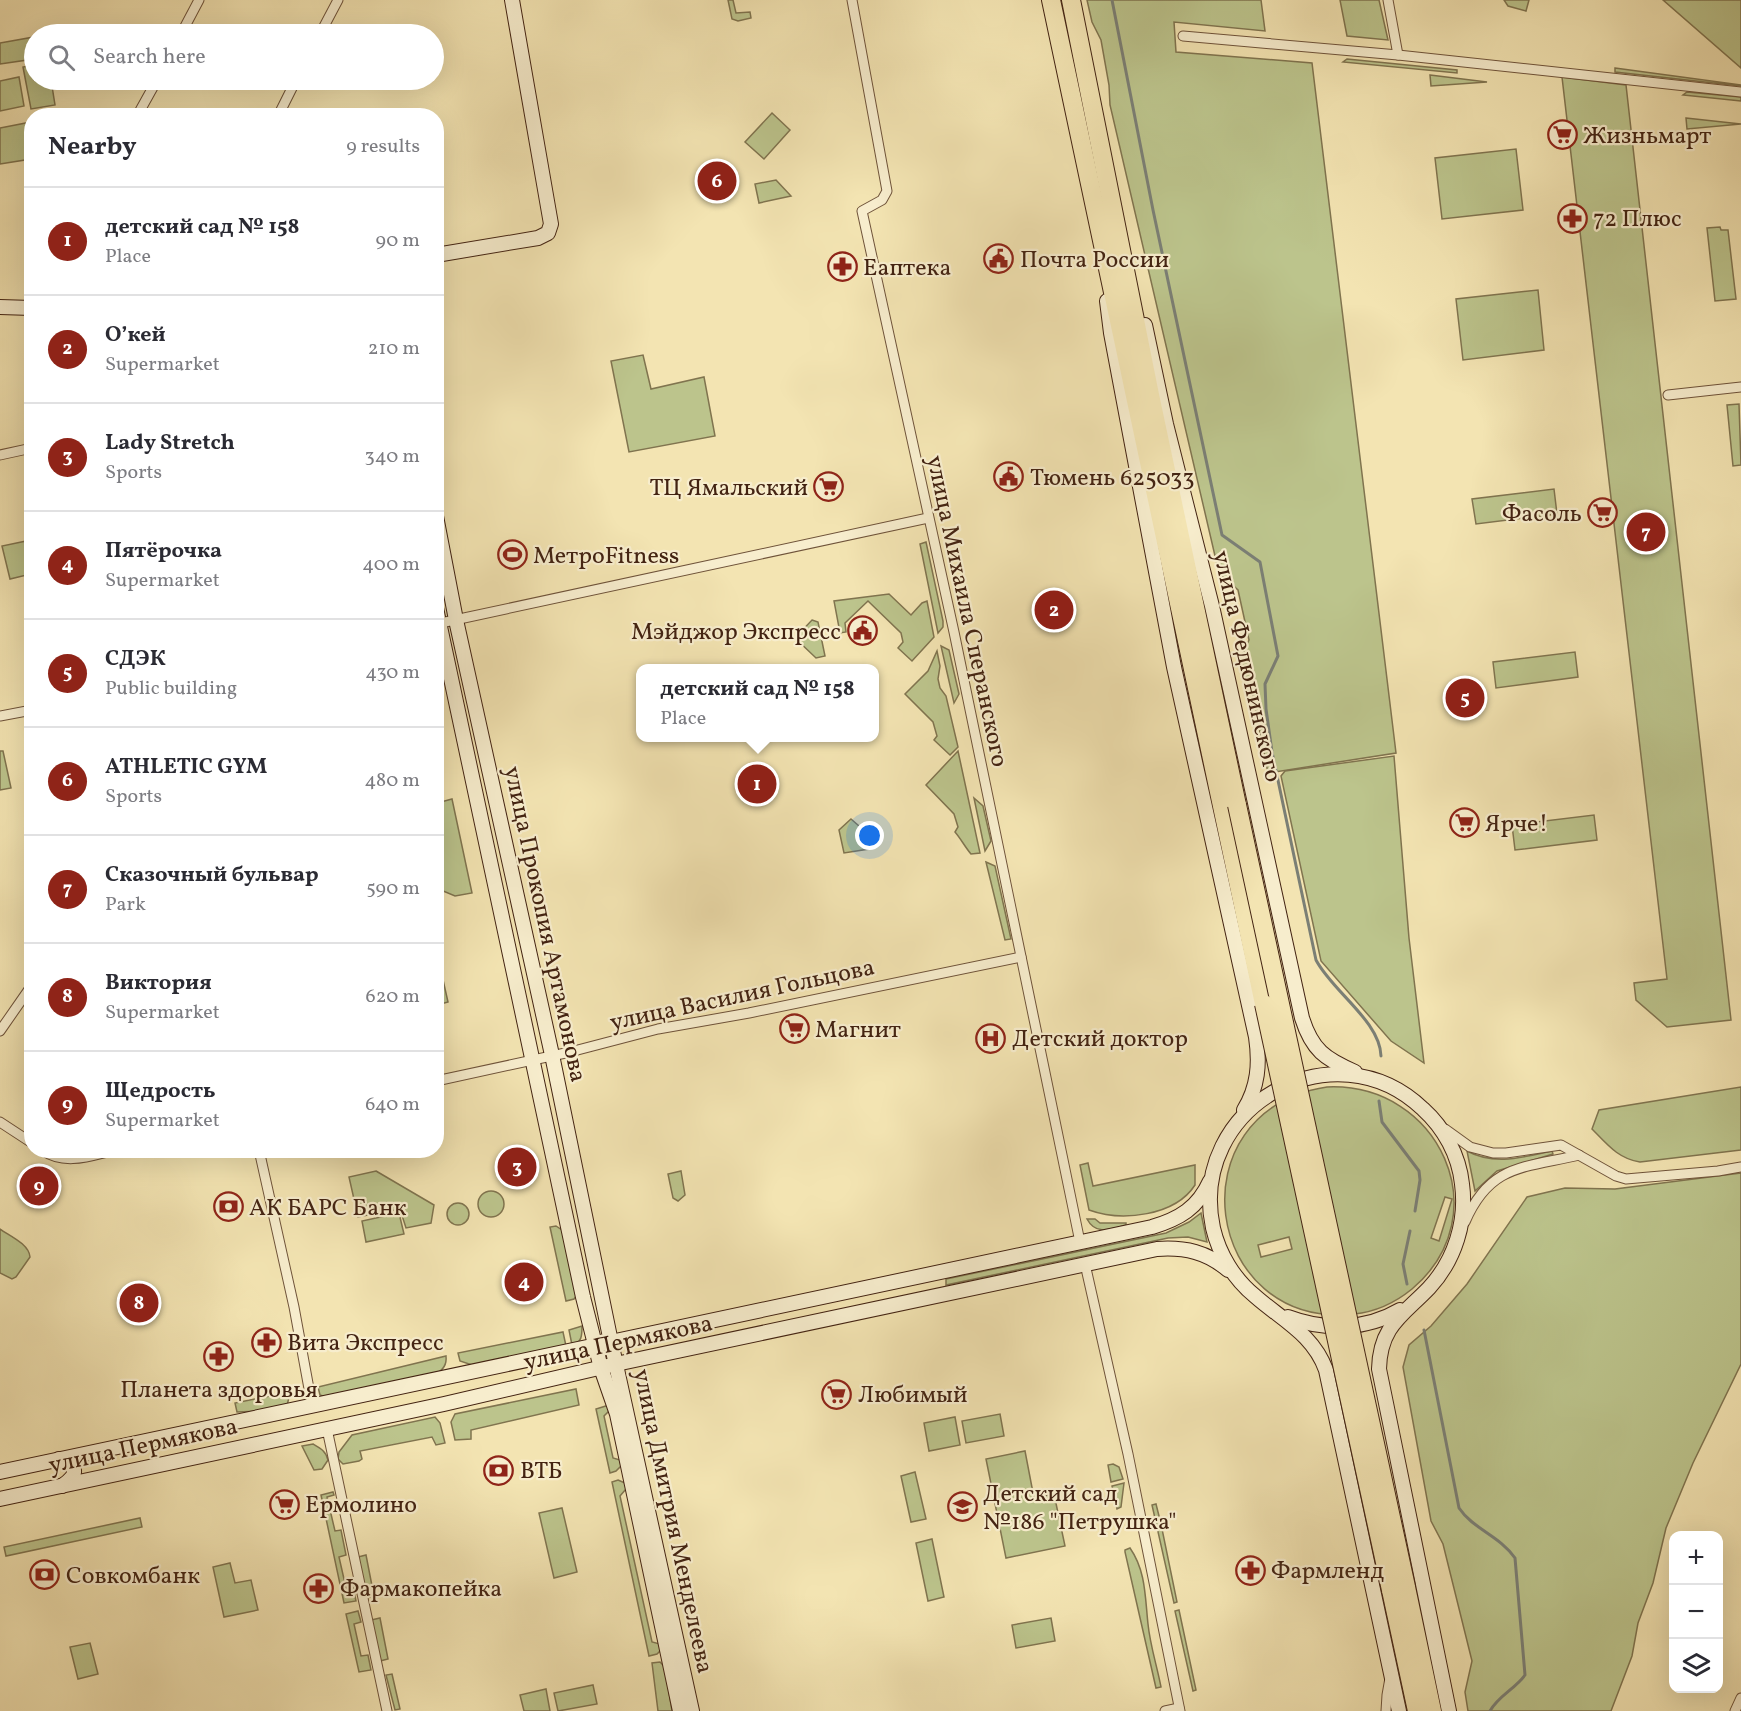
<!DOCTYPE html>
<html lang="en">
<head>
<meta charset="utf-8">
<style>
  :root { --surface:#fff; --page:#f2f2f3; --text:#2b2b33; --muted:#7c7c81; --line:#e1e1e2; --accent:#8f2418 }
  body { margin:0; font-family:Vollkorn,serif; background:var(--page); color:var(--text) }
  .controls { position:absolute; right:18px; bottom:18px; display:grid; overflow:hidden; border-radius:12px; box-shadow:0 6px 24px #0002 }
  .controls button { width:54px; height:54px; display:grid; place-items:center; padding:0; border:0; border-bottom:2px solid var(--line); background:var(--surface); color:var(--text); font:30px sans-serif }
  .you { position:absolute; left:870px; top:836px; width:21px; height:21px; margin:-15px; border:4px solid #fff; border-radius:50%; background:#1a73e8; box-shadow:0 0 0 9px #1a73e833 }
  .badge { display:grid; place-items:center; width:39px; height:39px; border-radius:50%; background:var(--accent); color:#fff; font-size:20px; font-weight:700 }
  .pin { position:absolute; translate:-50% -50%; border:3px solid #fff; box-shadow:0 2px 6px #0006 }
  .popup { position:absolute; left:636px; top:664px; width:243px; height:78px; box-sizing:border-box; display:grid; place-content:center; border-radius:12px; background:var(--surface); filter:drop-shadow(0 2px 4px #0005); font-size:20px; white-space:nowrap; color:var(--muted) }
  .popup b { font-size:22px; color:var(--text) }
  .popup::after { content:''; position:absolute; left:50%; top:100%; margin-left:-12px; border:12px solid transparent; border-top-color:var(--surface) }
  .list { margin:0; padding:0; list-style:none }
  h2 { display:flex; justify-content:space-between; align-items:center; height:78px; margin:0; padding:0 24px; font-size:26px }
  h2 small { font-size:20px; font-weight:400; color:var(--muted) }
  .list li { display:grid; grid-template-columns:39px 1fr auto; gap:18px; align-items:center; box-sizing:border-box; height:108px; padding:0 24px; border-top:2px solid var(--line) }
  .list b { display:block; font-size:22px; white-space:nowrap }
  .list p { margin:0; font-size:20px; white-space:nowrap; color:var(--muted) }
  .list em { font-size:20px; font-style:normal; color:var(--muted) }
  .icon { flex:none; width:33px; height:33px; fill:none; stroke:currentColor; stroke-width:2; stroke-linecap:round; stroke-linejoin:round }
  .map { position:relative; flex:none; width:1741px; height:1711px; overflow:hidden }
  .search { position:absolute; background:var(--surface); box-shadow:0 6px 24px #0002; left:24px; top:24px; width:420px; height:66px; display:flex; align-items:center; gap:15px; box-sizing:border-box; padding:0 21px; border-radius:33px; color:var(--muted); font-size:22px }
  .panel { position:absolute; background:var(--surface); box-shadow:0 6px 24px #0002; left:24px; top:108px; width:420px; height:1050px; border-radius:24px }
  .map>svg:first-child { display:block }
</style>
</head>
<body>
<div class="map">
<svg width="1741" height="1711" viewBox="0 0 1741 1711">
  <rect width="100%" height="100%" fill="#f3e4b2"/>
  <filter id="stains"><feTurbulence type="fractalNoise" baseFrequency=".00333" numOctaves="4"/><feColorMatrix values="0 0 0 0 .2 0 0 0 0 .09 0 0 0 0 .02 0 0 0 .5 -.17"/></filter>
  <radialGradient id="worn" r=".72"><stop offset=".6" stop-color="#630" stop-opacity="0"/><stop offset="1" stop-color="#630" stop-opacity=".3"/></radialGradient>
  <g fill="#bcc48c" stroke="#80744f" stroke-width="1.5" fill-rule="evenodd">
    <polygon points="728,0 733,0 736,13 750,12 751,18 738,21 732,19"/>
    <polygon points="1087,0 1261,0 1265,31 1174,22 1176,52 1312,63 1396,753 1268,773 1252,692 1242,675 1239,661 1249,640 1238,590 1219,573 1110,105 1109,85 1101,40 1092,22"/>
    <polygon points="1340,0 1379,0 1388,40 1347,36"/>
    <polygon points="1504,0 1529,0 1526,11 1508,6"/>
    <polygon points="1663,0 1741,0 1741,68"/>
    <polygon points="34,37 34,59 0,64 0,43"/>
    <polygon points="1347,59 1457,70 1457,73 1343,62"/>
    <polygon points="34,65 34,80 51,80 55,105 31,109 23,67"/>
    <polygon points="1615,68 1741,85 1741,86 1615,72"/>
    <polygon points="1430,75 1487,82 1431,86"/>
    <polygon points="19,77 24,106 0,111 0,81"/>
    <polygon points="1562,77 1626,85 1731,1020 1667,1027 1636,1000 1634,983 1667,979"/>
    <polygon points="1687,92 1741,97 1741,101 1683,95"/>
    <polygon points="772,113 790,130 764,159 745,142"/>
    <polygon points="1686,118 1741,124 1687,129"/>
    <polygon points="31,122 31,159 0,164 0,128"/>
    <polygon points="1516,149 1523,210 1442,219 1435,158"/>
    <polygon points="776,180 791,196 759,203 755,184"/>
    <polygon points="1720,227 1721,230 1728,230 1736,299 1715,301 1707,228"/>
    <polygon points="1538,290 1544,350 1463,360 1456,299"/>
    <polygon points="643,355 651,389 704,377 715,436 629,452 611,361"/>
    <polygon points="1739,404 1741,465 1733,466 1727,405"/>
    <polygon points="1554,489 1557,514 1476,524 1472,499"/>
    <polygon points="31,540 31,574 10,579 2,546"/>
    <polygon points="926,542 943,621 943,627 938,633 920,544"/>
    <polygon points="889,594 911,615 922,603 927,601 934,637 912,661 898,648 903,642 901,633 868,601 845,623 846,632 840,633 834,601"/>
    <polygon points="812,620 818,622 825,656 816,658 795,638"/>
    <polygon points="941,646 949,650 959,694 954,703"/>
    <polygon points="937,651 940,666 938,679 940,688 946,696 958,747 950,755 934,740 937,736 933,722 905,694 928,671"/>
    <polygon points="1575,652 1578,677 1496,688 1493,662"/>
    <polygon points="0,751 3,751 11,788 0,790"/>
    <path d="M958 751 980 853 971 854C965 847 961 839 955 832L958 827 954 814 926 785Z"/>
    <polygon points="1394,756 1409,938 1424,1063 1391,1041 1321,961 1281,776 1285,771"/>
    <polygon points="974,798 983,806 991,841 985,851"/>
    <polygon points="452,799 472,893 455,896 436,888 437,803"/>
    <polygon points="1594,815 1597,840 1515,850 1512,825"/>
    <polygon points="851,819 867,833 869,849 844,853 839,830"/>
    <polygon points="986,862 995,866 1011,939 1005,940"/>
    <polygon points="441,971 448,1002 437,1005 437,972"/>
    <path d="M1327 1087C1439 1082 1500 1215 1412 1289 1396 1302 1375 1312 1354 1314 1203 1330 1172 1111 1327 1087ZM1445 1197 1452 1199 1439 1241 1431 1238ZM1289 1237 1292 1249 1261 1257 1258 1245Z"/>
    <path d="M1741 1087V1150L1640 1162C1618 1159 1606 1143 1592 1129L1599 1110Z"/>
    <path d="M1467 1151C1495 1166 1523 1157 1552 1151L1553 1154 1497 1171 1475 1191Z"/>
    <path d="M1088 1163 1093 1186 1195 1165V1185C1175 1216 1122 1222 1089 1210L1080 1165Z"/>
    <polygon points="376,1171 434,1205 431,1223 406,1228 400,1209 358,1217 349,1177"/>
    <polygon points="681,1171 685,1195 678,1201 673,1198 668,1174"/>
    <polygon points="1741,1173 1741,1364 1693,1463 1666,1528 1653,1583 1638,1623 1632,1656 1611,1711 1468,1711 1465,1692 1472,1661 1443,1544 1431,1521 1403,1367 1409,1345 1431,1326 1467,1284 1527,1197 1565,1188 1615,1189"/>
    <circle cx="491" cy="1204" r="13"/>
    <circle cx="458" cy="1214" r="11"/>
    <polygon points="399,1213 404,1234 366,1242 362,1221"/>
    <polygon points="1201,1213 1207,1242 1188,1237 1168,1238 946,1285 946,1279 1166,1233 1189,1222"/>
    <path d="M1087 1219H1095L1100 1223H1126V1225C1111 1229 1096 1236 1087 1219Z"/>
    <polygon points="556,1226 562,1230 577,1295 574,1299 566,1301 550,1227"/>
    <path d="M0 1229C10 1236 29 1244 30 1257L16 1277 12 1279 0 1273Z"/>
    <path d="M582 1326C582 1335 582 1343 572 1345L569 1330Z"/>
    <polygon points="563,1332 566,1346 475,1366 460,1361 458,1353"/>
    <path d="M446 1356C447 1365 442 1371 435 1374L326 1397 320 1395 318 1387Z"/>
    <polygon points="576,1389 579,1405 471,1430 471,1439 455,1440 451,1422 455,1414"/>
    <polygon points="290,1392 287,1406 264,1411 237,1412 235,1403"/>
    <polygon points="609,1405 610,1410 604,1416 613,1458 620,1460 621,1466 616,1471 610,1473 596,1409"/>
    <polygon points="1000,1414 1004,1436 966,1443 962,1421"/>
    <polygon points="435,1417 440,1423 445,1443 436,1445 432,1437 360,1451 362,1459 359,1461 343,1464 338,1459 339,1452 352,1435"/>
    <polygon points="955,1417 960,1445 929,1451 924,1423"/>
    <path d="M313 1444C320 1448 326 1451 328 1460L322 1469 314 1470 302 1446Z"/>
    <polygon points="1025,1451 1034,1498 1054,1494 1065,1546 1006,1558 986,1459"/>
    <polygon points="1113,1464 1119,1467 1123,1479 1111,1482 1108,1465"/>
    <polygon points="915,1472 926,1519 911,1522 901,1476"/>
    <polygon points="618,1480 625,1483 626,1489 620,1496 652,1642 660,1644 661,1650 657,1654 649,1656 612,1482"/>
    <polygon points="1124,1483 1121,1507 1117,1509 1112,1486"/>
    <polygon points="333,1492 334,1495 327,1497 335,1531 341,1530 346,1555 339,1557 346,1588 353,1587 356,1601 344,1603 321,1495"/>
    <polygon points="1156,1504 1159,1516 1157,1520 1161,1524 1177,1602 1174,1603 1152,1505"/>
    <polygon points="562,1508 577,1572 554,1578 539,1513"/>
    <polygon points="140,1518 142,1527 6,1556 4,1547"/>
    <polygon points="932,1539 944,1597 928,1601 916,1543"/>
    <path d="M1130 1548C1146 1571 1145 1597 1148 1624 1150 1645 1157 1666 1161 1687L1156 1688 1125 1552V1550Z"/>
    <polygon points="366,1555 374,1596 367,1598 358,1557"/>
    <polygon points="230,1563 235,1583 251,1580 258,1610 224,1617 213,1567"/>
    <polygon points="1179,1610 1196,1690 1193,1691 1175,1611"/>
    <polygon points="358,1611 361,1622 354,1624 361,1656 368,1655 371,1670 359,1672 346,1614"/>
    <polygon points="380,1618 388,1659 380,1661 371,1620"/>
    <polygon points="1051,1618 1055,1641 1016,1648 1012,1625"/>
    <polygon points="90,1643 98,1674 78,1679 70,1647"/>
    <polygon points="660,1662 665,1667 672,1711 658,1711 652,1663"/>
    <polygon points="392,1674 400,1709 395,1710 386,1675"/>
    <polygon points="593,1685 597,1704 558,1711 554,1693"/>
    <polygon points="546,1689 550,1711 524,1711 520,1695"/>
  </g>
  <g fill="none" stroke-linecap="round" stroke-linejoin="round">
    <g stroke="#7b7f75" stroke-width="3">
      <path d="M1112 0 1153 210 1222 535 1260 562 1278 656 1265 684 1266 709 1272 752 1316 960C1332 991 1380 1021 1381 1056"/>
      <polyline points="1379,1101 1382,1122 1419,1171 1420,1180 1415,1211"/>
      <polyline points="1407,1284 1403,1264 1410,1231"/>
      <path d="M1424 1330 1459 1508C1473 1529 1500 1536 1515 1558L1525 1675C1515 1689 1498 1696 1490 1711"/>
    </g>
    <defs>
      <g id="street">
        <polyline points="852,0 887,191 882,200 862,211 954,632 1080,1242"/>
        <polyline points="1388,0 1398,55"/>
        <polyline points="181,34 199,0"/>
        <polyline points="320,34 338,0"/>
        <polyline points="1183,36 1398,55 1741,92"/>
        <polyline points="137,116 157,80"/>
        <polyline points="278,116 296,80"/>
        <polyline points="1668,395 1741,387"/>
        <polyline points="0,455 32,448"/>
        <polyline points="436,624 928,518"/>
        <polyline points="0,716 32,710"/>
        <polyline points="0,1031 32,985"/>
        <polyline points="436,1081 570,1052 658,1029 749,1013 1021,957"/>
        <polyline points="0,1122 32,1143"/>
        <polyline points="1445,1129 1470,1147 1493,1153 1506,1153 1561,1145 1616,1176 1626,1179 1718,1171 1741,1167"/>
        <path d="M42 1150C65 1166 90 1156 115 1150"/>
        <polyline points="259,1150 294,1307 312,1405"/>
        <path d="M1465 1222C1490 1164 1524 1168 1579 1155"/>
        <polyline points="1085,1264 1128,1454 1180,1711"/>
        <polyline points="327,1429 387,1711"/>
        <polyline points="1165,1711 1179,1708"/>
        <polyline points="1386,1711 1387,1695 1390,1678"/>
        <polyline points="1735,1711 1741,1698"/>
      </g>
      <g id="secondary">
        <polyline points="436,255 538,238 548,233 551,224 512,0"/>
        <path d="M1107 301 1111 333 1174 667 1256 1037C1260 1064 1258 1087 1244 1110"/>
        <polyline points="0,307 32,308"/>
        <path d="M1145 325 1166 424 1212 606 1302 1018C1312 1050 1325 1059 1355 1072"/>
        <polyline points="436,516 456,620 552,1055 611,1342 692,1711"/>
        <polyline points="436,608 583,1297 601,1368 617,1414 680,1711"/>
        <path d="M1288 1317C1325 1331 1366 1330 1400 1310"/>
        <path d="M59 1459C77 1465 80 1474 62 1486"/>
        <path d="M0 1472 1152 1227C1179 1219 1198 1208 1210 1181"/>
        <path d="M0 1499 444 1404 616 1364 1157 1249C1185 1247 1207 1252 1228 1270"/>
        <path d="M1399 1711 1326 1370C1313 1334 1282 1320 1255 1296 1234 1279 1219 1254 1213 1228 1187 1107 1334 1024 1423 1109 1444 1128 1459 1155 1462 1184 1467 1221 1455 1260 1429 1288 1402 1316 1380 1326 1379 1369L1449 1711"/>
      </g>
      <g id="highway">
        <polyline points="1051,0 1264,1004"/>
        <polyline points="1071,0 1150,395 1237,805"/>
        <polyline points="1406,1587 1432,1711"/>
        <polyline points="1391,1590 1417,1711"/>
      </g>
    </defs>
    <use href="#street" stroke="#6f533a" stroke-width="11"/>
    <use href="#secondary" stroke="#432312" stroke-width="16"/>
    <use href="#highway" stroke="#432312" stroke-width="20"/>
    <use href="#street" stroke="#f7edcd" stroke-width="9"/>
    <use href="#secondary" stroke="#f7edcd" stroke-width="14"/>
    <use href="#highway" stroke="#f3e4b2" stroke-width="18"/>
    <defs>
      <g id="highway-bridge">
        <polyline points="1237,805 1406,1587"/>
        <polyline points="1264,1004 1391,1590"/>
      </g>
    </defs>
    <use href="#highway-bridge" stroke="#432312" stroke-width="20" stroke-linecap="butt"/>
    <use href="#highway-bridge" stroke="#f3e4b2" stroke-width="18"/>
  </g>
  <defs>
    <symbol id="supermarket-ring" viewBox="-11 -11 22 22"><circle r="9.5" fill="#f7edcd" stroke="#8f2418" stroke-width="1.5"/><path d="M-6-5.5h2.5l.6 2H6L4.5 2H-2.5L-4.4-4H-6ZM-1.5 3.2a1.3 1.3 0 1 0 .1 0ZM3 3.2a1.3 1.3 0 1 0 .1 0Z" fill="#8f2418"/></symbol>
    <symbol id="pharmacy-ring" viewBox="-11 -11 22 22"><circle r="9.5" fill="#f7edcd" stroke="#8f2418" stroke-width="1.5"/><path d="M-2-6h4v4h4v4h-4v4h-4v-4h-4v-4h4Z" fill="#8f2418"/></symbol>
    <symbol id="civic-ring" viewBox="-11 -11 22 22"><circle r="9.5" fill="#f7edcd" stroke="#8f2418" stroke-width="1.5"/><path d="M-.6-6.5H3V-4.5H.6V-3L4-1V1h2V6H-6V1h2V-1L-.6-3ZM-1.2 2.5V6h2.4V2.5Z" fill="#8f2418"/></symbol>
    <symbol id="stadium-ring" viewBox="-11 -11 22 22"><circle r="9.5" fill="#f7edcd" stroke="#8f2418" stroke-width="1.5"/><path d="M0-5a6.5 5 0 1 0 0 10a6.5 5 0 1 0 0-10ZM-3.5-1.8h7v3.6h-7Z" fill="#8f2418"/></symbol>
    <symbol id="hospital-ring" viewBox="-11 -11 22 22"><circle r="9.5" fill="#f7edcd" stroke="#8f2418" stroke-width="1.5"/><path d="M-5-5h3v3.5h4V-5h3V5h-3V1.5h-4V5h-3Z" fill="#8f2418"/></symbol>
    <symbol id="bank-ring" viewBox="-11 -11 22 22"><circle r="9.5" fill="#f7edcd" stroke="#8f2418" stroke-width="1.5"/><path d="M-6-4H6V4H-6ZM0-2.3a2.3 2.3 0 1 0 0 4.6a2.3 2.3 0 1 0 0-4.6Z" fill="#8f2418"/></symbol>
    <symbol id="school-ring" viewBox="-11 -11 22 22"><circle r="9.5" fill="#f7edcd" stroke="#8f2418" stroke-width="1.5"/><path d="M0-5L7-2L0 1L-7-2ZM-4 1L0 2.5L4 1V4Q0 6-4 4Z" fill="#8f2418"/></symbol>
  </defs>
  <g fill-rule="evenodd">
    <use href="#supermarket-ring" x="1546" y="118" width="33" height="33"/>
    <use href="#pharmacy-ring" x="1556" y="202" width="33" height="33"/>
    <use href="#civic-ring" x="982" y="242" width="33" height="33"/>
    <use href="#pharmacy-ring" x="826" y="250" width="33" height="33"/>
    <use href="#civic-ring" x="992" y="460" width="33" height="33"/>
    <use href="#supermarket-ring" x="812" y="470" width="33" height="33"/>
    <use href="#supermarket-ring" x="1586" y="496" width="33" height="33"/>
    <use href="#stadium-ring" x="496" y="538" width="33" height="33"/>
    <use href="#civic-ring" x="846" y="614" width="33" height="33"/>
    <use href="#supermarket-ring" x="1448" y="806" width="33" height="33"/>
    <use href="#supermarket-ring" x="778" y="1012" width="33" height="33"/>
    <use href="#hospital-ring" x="974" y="1022" width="33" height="33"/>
    <use href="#bank-ring" x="212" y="1190" width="33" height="33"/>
    <use href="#pharmacy-ring" x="250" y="1326" width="33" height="33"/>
    <use href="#pharmacy-ring" x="202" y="1340" width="33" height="33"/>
    <use href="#supermarket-ring" x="820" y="1378" width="33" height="33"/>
    <use href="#bank-ring" x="482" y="1454" width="33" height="33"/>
    <use href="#supermarket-ring" x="268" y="1488" width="33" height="33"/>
    <use href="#school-ring" x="946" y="1490" width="33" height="33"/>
    <use href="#pharmacy-ring" x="1234" y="1554" width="33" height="33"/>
    <use href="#bank-ring" x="28" y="1558" width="33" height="33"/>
    <use href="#pharmacy-ring" x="302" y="1572" width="33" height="33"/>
  </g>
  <g text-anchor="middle" stroke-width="4.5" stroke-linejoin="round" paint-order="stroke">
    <g font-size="24" fill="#432312" stroke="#f7edcd" text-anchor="start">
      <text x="1583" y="143">Жизньмарт</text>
      <text x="1593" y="226">72 Плюс</text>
      <text x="1020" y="267">Почта России</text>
      <text x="863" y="275">Еаптека</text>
      <text x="1030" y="485">Тюмень 625033</text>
      <text x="808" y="495" text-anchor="end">ТЦ Ямальский</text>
      <text x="1582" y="521" text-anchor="end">Фасоль</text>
      <text x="533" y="563">МетроFitness</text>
      <text x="841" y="639" text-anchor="end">Мэйджор Экспресс</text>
      <text x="1485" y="831">Ярче!</text>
      <text x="815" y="1037">Магнит</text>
      <text x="1012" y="1046">Детский доктор</text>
      <text x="249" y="1215">АК БАРС Банк</text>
      <text x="287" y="1350">Вита Экспресс</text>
      <text x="219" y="1397" text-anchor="middle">Планета здоровья</text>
      <text x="858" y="1402">Любимый</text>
      <text x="520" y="1478">ВТБ</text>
      <text x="983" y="1501">Детский сад<tspan x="983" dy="28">№186 "Петрушка"</tspan></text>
      <text x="305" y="1512">Ермолино</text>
      <text x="1271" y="1578">Фармленд</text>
      <text x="66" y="1583">Совкомбанк</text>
      <text x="340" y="1596">Фармакопейка</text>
    </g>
    <g font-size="24" fill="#432312" stroke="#f7edcd">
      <text transform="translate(968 611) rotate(78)" y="8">улица Михаила Сперанского</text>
      <text transform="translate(1248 666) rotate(77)" y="8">улица Федюнинского</text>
      <text transform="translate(546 924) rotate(78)" y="8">улица Прокопия Артамонова</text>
      <text transform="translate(742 994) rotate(-12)" y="8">улица Василия Гольцова</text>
      <text transform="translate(618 1342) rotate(-12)" y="8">улица Пермякова</text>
      <text transform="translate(143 1445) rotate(-12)" y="8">улица Пермякова</text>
      <text transform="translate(674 1521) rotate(78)" y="8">улица Дмитрия Менделеева</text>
    </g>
  </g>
  <rect width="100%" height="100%" filter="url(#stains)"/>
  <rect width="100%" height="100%" fill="url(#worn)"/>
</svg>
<div class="controls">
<button>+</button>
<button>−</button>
<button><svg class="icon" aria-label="layers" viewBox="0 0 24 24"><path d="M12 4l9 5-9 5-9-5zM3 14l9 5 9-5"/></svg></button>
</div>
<div class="you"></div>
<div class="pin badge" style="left:757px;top:784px">1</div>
<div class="popup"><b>детский сад № 158</b>Place</div>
<div class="pin badge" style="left:1054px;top:610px">2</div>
<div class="pin badge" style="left:517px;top:1167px">3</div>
<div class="pin badge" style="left:524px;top:1282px">4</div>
<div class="pin badge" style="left:1465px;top:698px">5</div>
<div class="pin badge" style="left:717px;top:181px">6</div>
<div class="pin badge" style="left:1646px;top:532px">7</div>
<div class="pin badge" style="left:139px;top:1303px">8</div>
<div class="pin badge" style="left:39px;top:1186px">9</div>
<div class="search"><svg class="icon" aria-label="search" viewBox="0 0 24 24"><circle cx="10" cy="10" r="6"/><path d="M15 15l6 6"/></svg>Search here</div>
<section class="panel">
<h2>Nearby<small>9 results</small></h2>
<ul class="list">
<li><span class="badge">1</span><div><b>детский сад № 158</b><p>Place</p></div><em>90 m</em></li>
<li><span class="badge">2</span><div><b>О’кей</b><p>Supermarket</p></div><em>210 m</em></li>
<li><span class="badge">3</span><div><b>Lady Stretch</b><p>Sports</p></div><em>340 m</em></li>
<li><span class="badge">4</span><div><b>Пятёрочка</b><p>Supermarket</p></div><em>400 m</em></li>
<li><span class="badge">5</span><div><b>СДЭК</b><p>Public building</p></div><em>430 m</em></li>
<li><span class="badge">6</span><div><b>ATHLETIC GYM</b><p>Sports</p></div><em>480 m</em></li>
<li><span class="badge">7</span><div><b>Сказочный бульвар</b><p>Park</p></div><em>590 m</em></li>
<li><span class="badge">8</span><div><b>Виктория</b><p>Supermarket</p></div><em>620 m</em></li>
<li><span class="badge">9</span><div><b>Щедрость</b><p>Supermarket</p></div><em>640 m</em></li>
</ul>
</section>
</div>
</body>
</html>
